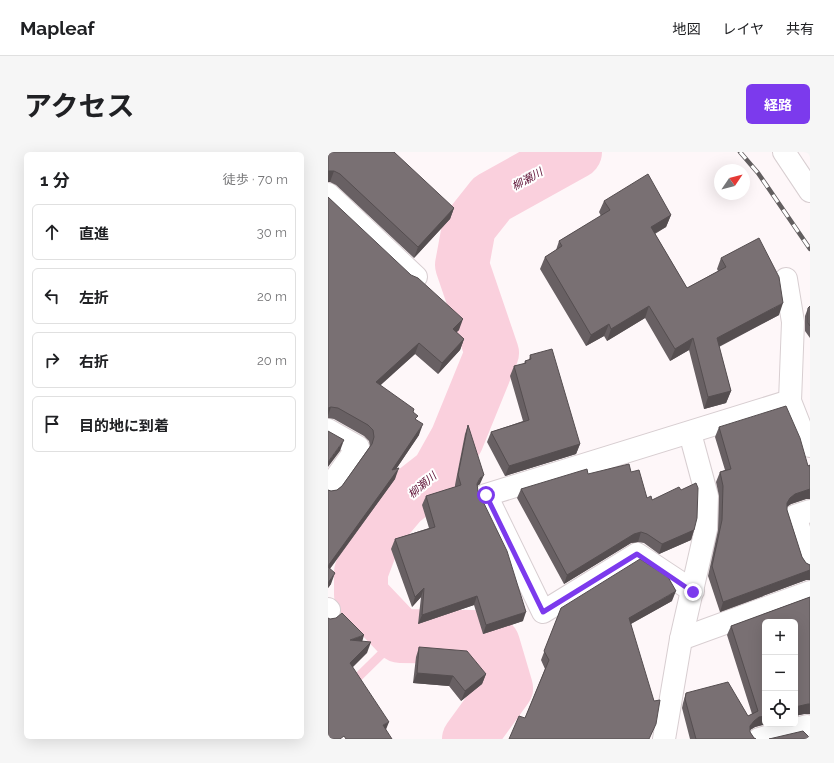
<!DOCTYPE html>
<html lang="ja">
<head>
<meta charset="utf-8">
<style>
  :root { --surface:#fff; --page:#f6f6f6; --text:#202124; --muted:#757577; --line:#e0e0e0; --accent:#7c3aed }
  body { margin:0; font-family:Raleway,"Noto Sans JP",sans-serif; background:var(--page); color:var(--text) }
  .controls { position:absolute; right:12px; bottom:12px; display:grid; overflow:hidden; border-radius:6px; box-shadow:0 4px 16px #0002 }
  .controls button { width:36px; height:36px; display:grid; place-items:center; padding:0; border:0; border-bottom:1px solid var(--line); background:var(--surface); color:var(--text); font:20px sans-serif }
  .compass { position:absolute; left:386px; top:12px; width:36px; height:36px; border-radius:50%; background:var(--surface); box-shadow:0 4px 16px #0002; rotate:55deg }
  .stop { position:absolute; width:12px; height:12px; margin:-9px; border:3px solid #7c3aed; border-radius:50%; background:#fff }
  .stop.end { background:#7c3aed; border-color:#fff; box-shadow:0 1px 4px #0008 }
  .list { margin:0; padding:0; list-style:none }
  h2 { display:flex; justify-content:space-between; align-items:center; height:52px; margin:0; padding:0 16px; font-size:17px }
  h2 small { font-size:13px; font-weight:400; color:var(--muted) }
  .list li { display:grid; grid-template-columns:26px 1fr auto; gap:12px; align-items:center; box-sizing:border-box; height:56px; margin:0 8px 8px; padding:0 8px; border:1px solid var(--line); border-radius:6px }
  .list b { display:block; font-size:15px; white-space:nowrap }
  .list em { font-size:13px; font-style:normal; color:var(--muted) }
  .icon { flex:none; width:22px; height:22px; fill:none; stroke:currentColor; stroke-width:2; stroke-linecap:round; stroke-linejoin:round }
  .map { position:relative; flex:none; width:482px; height:587px; overflow:hidden; border-radius:6px }
  header { display:flex; align-items:center; gap:24px; box-sizing:border-box; height:56px; padding:0 20px; background:var(--surface); border-bottom:1px solid var(--line) }
  header strong { font-size:19px }
  nav { display:flex; gap:22px; margin-inline-start:auto; font-size:14px }
  .intro { display:flex; align-items:center; justify-content:space-between; box-sizing:border-box; height:96px; padding:0 24px }
  h1 { margin:0; font-size:28px }
  .button { padding:10px 18px; border-radius:6px; background:var(--accent); color:#fff; font-size:14px; font-weight:700 }
  main { display:flex; gap:24px; padding:0 24px }
  aside { flex:1; background:var(--surface); border-radius:6px; box-shadow:0 4px 16px #0002 }
  .map>svg:first-child { display:block }
</style>
</head>
<body>
<header>
<strong>Mapleaf</strong>
<nav><a>地図</a><a>レイヤ</a><a>共有</a></nav>
</header>
<div class="intro"><h1>アクセス</h1><a class="button">経路</a></div>
<main>
<aside>
<h2>1 分<small>徒歩 · 70 m</small></h2>
<ul class="list">
<li><svg class="icon" aria-label="ahead" viewBox="0 0 24 24"><path d="M12 20V5M6 11l6-6 6 6"/></svg><div><b>直進</b></div><em>30 m</em></li>
<li><svg class="icon" aria-label="left" viewBox="0 0 24 24"><path d="M17 20v-9H6M10 6l-5 5 5 5"/></svg><div><b>左折</b></div><em>20 m</em></li>
<li><svg class="icon" aria-label="right" viewBox="0 0 24 24"><path d="M7 20v-9h11M14 6l5 5-5 5"/></svg><div><b>右折</b></div><em>20 m</em></li>
<li><svg class="icon" aria-label="arrive" viewBox="0 0 24 24"><path d="M6 21V4h12l-3 4 3 4H6"/></svg><div><b>目的地に到着</b></div></li>
</ul>
</aside>
<div class="map">
<svg width="482" height="587" viewBox="0 0 482 587">
  <rect width="100%" height="100%" fill="#fef7f9"/>
  <g fill="none" stroke-linecap="round" stroke-linejoin="round">
    <polyline stroke="#fad0dd" stroke-width="9" points="22,533 72,484"/>
    <polyline stroke="#fad0dd" stroke-width="54" points="141,587 178,536 165,492 145,485 72,484 33,443 33,420 42,396 57,369 73,350 110,321 129,287 164,201 134,113 141,75 164,46 247,0"/>
    <defs>
      <g id="minor">
        <polyline points="456,0 482,39"/>
        <polyline points="0,42 88,125"/>
        <polyline points="458,127 465,170 462,249 477,287 482,294"/>
        <polyline points="0,278 30,295 0,337"/>
        <polyline points="482,359 467,364 482,411"/>
        <polyline points="365,439 309,402 215,460 158,343 462,249"/>
        <polyline points="0,457 1,458 0,465"/>
        <polyline points="353,487 482,440"/>
        <polyline points="336,587 353,487 378,377 379,344 362,281"/>
        <polyline points="431,587 479,574 482,584"/>
      </g>
    </defs>
    <use href="#minor" stroke="#d8ced1" stroke-width="24"/>
    <use href="#minor" stroke="#fff" stroke-width="22"/>
    <defs>
      <polyline id="rail" points="412,0 430,21 482,97"/>
    </defs>
    <use href="#rail" stroke="#635f60" stroke-width="4.5"/>
    <use href="#rail" stroke="#fff" stroke-width="3" stroke-dasharray="9" stroke-linecap="butt"/>
  </g>
  <g fill="#686063">
    <polygon points="0,0 126,56 122,67 86,106 8,33 2,30"/>
    <polygon points="0,45 131,178 128,180 136,187 132,198 110,222 87,202 52,233 85,260 88,268 91,283 68,317 67,327 2,417 3,432 0,436 0,338 3,339 9,338 14,334 42,294 41,289 36,284 6,267 0,266"/>
    <polygon points="276,49 343,63 338,75 327,82 359,136 390,119 389,117 393,106 451,163 391,195 403,239 398,251 376,257 361,198 342,209 317,166 279,189 276,184 258,194 212,117 217,105 228,98 231,89 273,64 271,60"/>
    <polygon points="482,154 482,186 477,179 477,164 480,156"/>
    <polygon points="202,203 252,292 248,302 177,324 159,290 163,280 195,269 182,224 186,214 196,212 197,209 201,208"/>
    <polygon points="140,273 152,332 149,334 150,339 195,469 155,482 146,453 90,472 93,445 84,455 63,397 67,387 101,376 94,353 98,344 127,335 127,333 137,282"/>
    <polygon points="391,275 480,314 482,313 482,347 478,347 463,352 459,355 459,358 474,405 478,411 482,413 482,428 478,428 392,460 380,424 390,378 391,344 388,330 392,320 397,318 387,285"/>
    <polygon points="303,320 319,346 324,348 366,378 363,388 331,402 316,391 310,390 303,391 236,432 189,346 193,337 260,322"/>
    <polygon points="482,445 482,562 476,562 467,564 467,470 437,572 427,575 422,578 422,580 426,586 428,587 362,587 354,556 355,551 358,541 420,564 424,562 399,483 403,474"/>
    <polygon points="344,449 303,472 324,582 197,566 217,517 213,508 233,456"/>
    <polygon points="91,495 158,522 154,532 133,549 121,534 85,531 88,505"/>
  </g>
  <g fill="#554e50">
    <polygon points="0,19 6,19 2,30 0,30"/>
    <polygon points="126,56 122,67 86,106 90,95"/>
    <polygon points="343,63 338,75 318,86 323,75"/>
    <polygon points="455,151 451,163 384,198 389,186"/>
    <polygon points="321,154 317,166 279,189 283,177"/>
    <polygon points="135,167 131,178 121,188 125,177"/>
    <polygon points="281,172 276,184 258,194 263,183"/>
    <polygon points="365,186 361,198 342,209 347,197"/>
    <polygon points="136,187 132,198 110,222 114,211"/>
    <polygon points="91,191 87,202 44,241 48,230"/>
    <polygon points="403,239 398,251 376,257 380,245"/>
    <polygon points="3,255 0,264 0,256"/>
    <polygon points="95,272 91,283 60,329 64,318"/>
    <polygon points="16,288 12,299 0,315 0,310"/>
    <polygon points="252,292 248,302 177,324 181,314"/>
    <polygon points="71,316 67,327 0,419 0,414"/>
    <polygon points="156,323 152,332 148,335 146,341 152,326"/>
    <polygon points="482,337 482,347 478,347 463,352 458,355 459,351 462,346 467,342"/>
    <polygon points="366,378 363,388 331,402 334,392"/>
    <polygon points="313,380 310,390 303,391 236,432 239,423 306,382"/>
    <polygon points="482,418 482,428 478,428 392,460 395,450"/>
    <polygon points="7,421 3,432 0,436 0,431"/>
    <polygon points="96,436 93,445 84,455 87,445"/>
    <polygon points="348,439 344,449 297,475 301,466"/>
    <polygon points="149,444 146,453 90,472 94,463"/>
    <polygon points="198,460 195,469 155,482 158,473"/>
    <polygon points="36,483 33,494 22,488"/>
    <polygon points="43,490 39,501 18,522 22,511"/>
    <polygon points="89,521 125,524 121,534 85,531"/>
    <polygon points="158,522 154,532 133,549 137,539"/>
    <polygon points="480,552 482,552 482,562 476,562 467,564 467,555"/>
    <polygon points="437,564 437,572 439,572 427,575 422,578 422,574 426,569 431,565"/>
    <polygon points="61,570 57,580 55,573"/>
  </g>
  <g fill="#797073" stroke="#554e50">
    <polygon points="0,0 66,0 126,56 90,95 12,22 6,19 0,19"/>
    <polygon points="320,22 343,63 323,75 359,136 398,115 393,106 431,86 451,125 455,151 389,186 403,239 380,245 365,186 347,197 321,154 283,177 281,172 263,183 217,105 234,94 231,89 282,58 276,49"/>
    <polygon points="0,45 83,123 90,126 135,167 125,177 136,187 114,211 91,191 48,230 86,257 85,260 90,264 87,267 95,272 64,318 71,316 0,414 0,338 3,339 9,338 14,334 44,292 46,285 45,278 40,273 10,256 3,255 0,256"/>
    <polygon points="482,154 482,174 480,171 480,156"/>
    <polygon points="224,197 252,292 181,314 163,280 201,268 186,214 198,211 197,209 203,207 202,203"/>
    <polygon points="458,254 472,286 480,314 482,313 482,337 467,342 462,346 459,351 459,358 474,405 478,411 482,413 482,418 395,450 384,414 394,368 395,334 392,320 403,317 391,275"/>
    <polygon points="140,273 156,323 152,326 149,332 150,339 179,399 198,460 158,473 149,444 94,463 96,436 87,445 67,387 107,375 98,344 133,333 130,323"/>
    <polygon points="0,279 16,288 0,310"/>
    <polygon points="301,312 303,320 311,318 319,346 323,344 324,348 351,335 353,338 368,331 370,336 369,366 366,378 334,392 319,382 313,380 306,382 239,423 193,337 259,317 260,322"/>
    <polygon points="312,407 340,425 348,439 301,466 326,549 332,548 328,572 321,587 181,587 191,564 197,566 221,508 216,499 233,456"/>
    <polygon points="0,415 7,421 0,431"/>
    <polygon points="482,445 482,552 480,552 467,555 467,470 437,470 437,564 431,565 426,569 422,574 422,580 426,586 428,587 368,587 357,547 358,541 400,530 420,564 430,559 403,474"/>
    <polygon points="14,461 36,483 22,488 43,490 22,511 61,570 55,573 64,587 18,587 16,584 12,587 0,587 0,466 2,467 8,466"/>
    <polygon points="91,495 139,499 158,522 137,539 125,524 89,521"/>
    <polygon points="475,579 482,586 482,587 441,587"/>
  </g>
  <g fill="none" stroke-linecap="round" stroke-linejoin="round">
    <polyline stroke="#7c3aed" stroke-width="5" points="158,343 215,460 309,402 365,440"/>
  </g>
  <g text-anchor="middle" stroke-width="4" stroke-linejoin="round" paint-order="stroke">
    <g font-size="11" font-style="italic" fill="#5f1236" stroke="#fff">
      <text transform="translate(199 27) rotate(-29)" y="4">柳瀬川</text>
      <text transform="translate(94 333) rotate(-40)" y="4">柳瀬川</text>
    </g>
  </g>
</svg>
<div class="controls">
<button>+</button>
<button>−</button>
<button><svg class="icon" aria-label="locate" viewBox="0 0 24 24"><circle cx="12" cy="12" r="6"/><path d="M12 2v4M12 18v4M2 12h4M18 12h4"/></svg></button>
</div>
<svg class="compass" viewBox="-18 -18 36 36"><path d="M0-13l5 13h-10z" fill="#e53935"/><path d="M0 13l5-13h-10z" fill="#757577"/></svg>
<div class="stop" style="left:158px;top:343px"></div>
<div class="stop end" style="left:365px;top:440px"></div>
</div>
</main>
</body>
</html>
